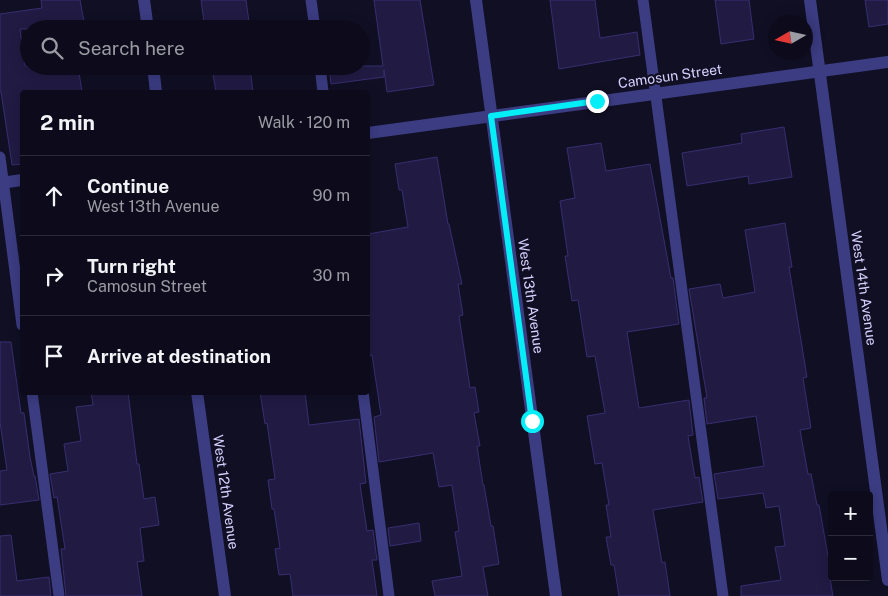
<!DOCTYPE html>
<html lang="en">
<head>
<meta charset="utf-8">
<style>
  :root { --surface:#0d0b1b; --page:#161424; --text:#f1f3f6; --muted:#9a9ba3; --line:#2d2b3a }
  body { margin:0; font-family:"Public Sans",sans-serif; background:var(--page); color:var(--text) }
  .controls { position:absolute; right:15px; bottom:15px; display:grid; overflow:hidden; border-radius:5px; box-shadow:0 2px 12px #0003 }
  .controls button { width:45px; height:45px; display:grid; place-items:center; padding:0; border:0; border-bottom:1px solid var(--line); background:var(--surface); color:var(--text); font:25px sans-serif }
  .compass { position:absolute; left:768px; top:15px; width:45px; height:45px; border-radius:50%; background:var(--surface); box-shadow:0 2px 12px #0003; rotate:261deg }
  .stop { position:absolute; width:15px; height:15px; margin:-11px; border:4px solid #05eef7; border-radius:50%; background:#fff }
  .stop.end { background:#05eef7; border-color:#fff; box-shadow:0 1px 5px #0008 }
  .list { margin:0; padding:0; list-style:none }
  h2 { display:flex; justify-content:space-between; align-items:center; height:65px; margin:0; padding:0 20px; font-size:21px }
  h2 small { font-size:16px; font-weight:400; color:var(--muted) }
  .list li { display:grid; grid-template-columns:32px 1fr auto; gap:15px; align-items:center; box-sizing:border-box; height:80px; padding:0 20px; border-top:1px solid var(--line) }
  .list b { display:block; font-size:19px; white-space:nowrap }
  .list p { margin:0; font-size:16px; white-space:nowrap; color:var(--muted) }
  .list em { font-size:16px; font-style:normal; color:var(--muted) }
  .icon { flex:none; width:28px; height:28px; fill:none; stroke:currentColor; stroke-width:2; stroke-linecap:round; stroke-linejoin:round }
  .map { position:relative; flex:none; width:888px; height:596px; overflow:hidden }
  .search { position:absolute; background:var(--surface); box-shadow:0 2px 12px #0003; left:20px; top:20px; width:350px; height:55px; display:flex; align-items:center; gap:12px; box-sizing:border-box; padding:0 18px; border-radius:28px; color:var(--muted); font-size:19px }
  .panel { position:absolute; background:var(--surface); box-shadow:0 2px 12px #0003; left:20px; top:90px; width:350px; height:305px; border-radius:5px }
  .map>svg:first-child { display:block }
</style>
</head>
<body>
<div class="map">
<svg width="888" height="596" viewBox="0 0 888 596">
  <rect width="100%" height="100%" fill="#110f24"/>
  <g fill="#211b44" stroke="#372e70">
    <polygon points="41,0 80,0 85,27 71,29 20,29 25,66 78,66 82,92 22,92 22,164 12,165 1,92 0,92 0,14 42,8"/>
    <polygon points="201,0 246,0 250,29 205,29"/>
    <polygon points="374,0 420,0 434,85 387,92 384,70 384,77 331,84 329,66 383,66"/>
    <polygon points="550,0 595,0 600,38 637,32 640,55 559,69"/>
    <polygon points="715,0 749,0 754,39 721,44"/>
    <polygon points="865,0 888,0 888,24 869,27"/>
    <polygon points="250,68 253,92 216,92 213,74"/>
    <polygon points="784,127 792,177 749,184 748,176 687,186 682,153 742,143 741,134"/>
    <polygon points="601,143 606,171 650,164 671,278 673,278 679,324 627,332 639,408 689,400 693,435 688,436 695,478 699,477 703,502 653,510 662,563 665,562 670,596 619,596 614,565 611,565 606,537 611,537 606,505 609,505 602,463 595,464 587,416 605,413 595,356 587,357 578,300 572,301 565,256 568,256 560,201 575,198 567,148"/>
    <polygon points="437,157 448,224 449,224 462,284 458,284 463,315 459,316 470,388 475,387 479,412 474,413 480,446 477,446 483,485 484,485 491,526 493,526 499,564 483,567 488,596 435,596 432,581 462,576 455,532 459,531 452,485 439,487 433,453 379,462 374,417 381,415 372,355 369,356 368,345 368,234 408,227 402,190 399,190 395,164"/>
    <polygon points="785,223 792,267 789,267 807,377 803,378 811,428 800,430 808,474 811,474 817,505 819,505 830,567 828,567 833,596 741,596 741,586 781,580 775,547 785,546 779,506 766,508 763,493 718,499 714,474 764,466 756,416 707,424 704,398 707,398 689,289 720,284 723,298 755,292 745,230"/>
    <polygon points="0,342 11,342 21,413 24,413 30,457 34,476 35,476 39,500 0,505 0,471 7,470 0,422"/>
    <polygon points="91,392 128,392 137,464 139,464 144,499 155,497 159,525 140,528 144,561 137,562 142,596 66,596 61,549 65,549 57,497 54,498 50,474 68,471 64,444 81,441 76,407 93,405"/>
    <polygon points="260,392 305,392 309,425 359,419 366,483 360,484 367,531 373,530 377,560 372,560 377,596 293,596 290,574 279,575 275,549 280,548 274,509 272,509 268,480 275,479 267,423 265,424"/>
    <polygon points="419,523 421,541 390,546 388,528"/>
    <polygon points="11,535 17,581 49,577 51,596 0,596 0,536"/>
  </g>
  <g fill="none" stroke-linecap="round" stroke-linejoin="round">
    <g stroke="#3b3c82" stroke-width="11">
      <polyline points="311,0 315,29"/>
      <polyline points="643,0 723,596"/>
      <polyline points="320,66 323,92"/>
      <polyline points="0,157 22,325"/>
      <polyline points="32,392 59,596"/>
      <polyline points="363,392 389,596"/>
    </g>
    <g stroke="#3b3c82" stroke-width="12">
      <polyline points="144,0 148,29"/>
      <polyline points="476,0 556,596"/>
      <polyline points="810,0 888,580"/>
      <polyline points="153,66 156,92"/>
      <polyline points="368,133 888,62"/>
      <polyline points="0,183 22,180"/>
      <polyline points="197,392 225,596"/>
    </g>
  </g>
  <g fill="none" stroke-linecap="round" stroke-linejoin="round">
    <polyline stroke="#05eef7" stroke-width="6" points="532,421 491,116 597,101"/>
  </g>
  <g text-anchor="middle" stroke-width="4.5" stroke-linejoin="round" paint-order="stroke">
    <g font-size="14" fill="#d4d2fe" stroke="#110f24">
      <text transform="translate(670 76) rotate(-8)" y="5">Camosun Street</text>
      <text transform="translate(864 288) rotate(82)" y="5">West 14th Avenue</text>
      <text transform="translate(531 296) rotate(82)" y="5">West 13th Avenue</text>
      <text transform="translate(226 492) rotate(82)" y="5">West 12th Avenue</text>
    </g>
  </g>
</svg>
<div class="controls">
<button>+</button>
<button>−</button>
</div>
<svg class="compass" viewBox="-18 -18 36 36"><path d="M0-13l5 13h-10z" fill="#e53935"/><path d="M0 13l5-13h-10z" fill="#9a9ba3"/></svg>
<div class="stop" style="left:532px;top:421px"></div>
<div class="stop end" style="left:597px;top:101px"></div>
<div class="search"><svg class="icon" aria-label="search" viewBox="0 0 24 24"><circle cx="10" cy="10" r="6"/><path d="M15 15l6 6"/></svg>Search here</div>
<section class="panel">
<h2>2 min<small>Walk · 120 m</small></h2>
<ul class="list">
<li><svg class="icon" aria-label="ahead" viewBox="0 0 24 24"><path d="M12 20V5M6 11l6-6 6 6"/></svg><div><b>Continue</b><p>West 13th Avenue</p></div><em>90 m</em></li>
<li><svg class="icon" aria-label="right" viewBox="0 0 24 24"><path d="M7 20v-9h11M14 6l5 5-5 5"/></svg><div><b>Turn right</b><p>Camosun Street</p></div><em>30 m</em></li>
<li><svg class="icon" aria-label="arrive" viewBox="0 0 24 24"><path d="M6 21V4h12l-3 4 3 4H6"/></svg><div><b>Arrive at destination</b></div></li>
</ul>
</section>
</div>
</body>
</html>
